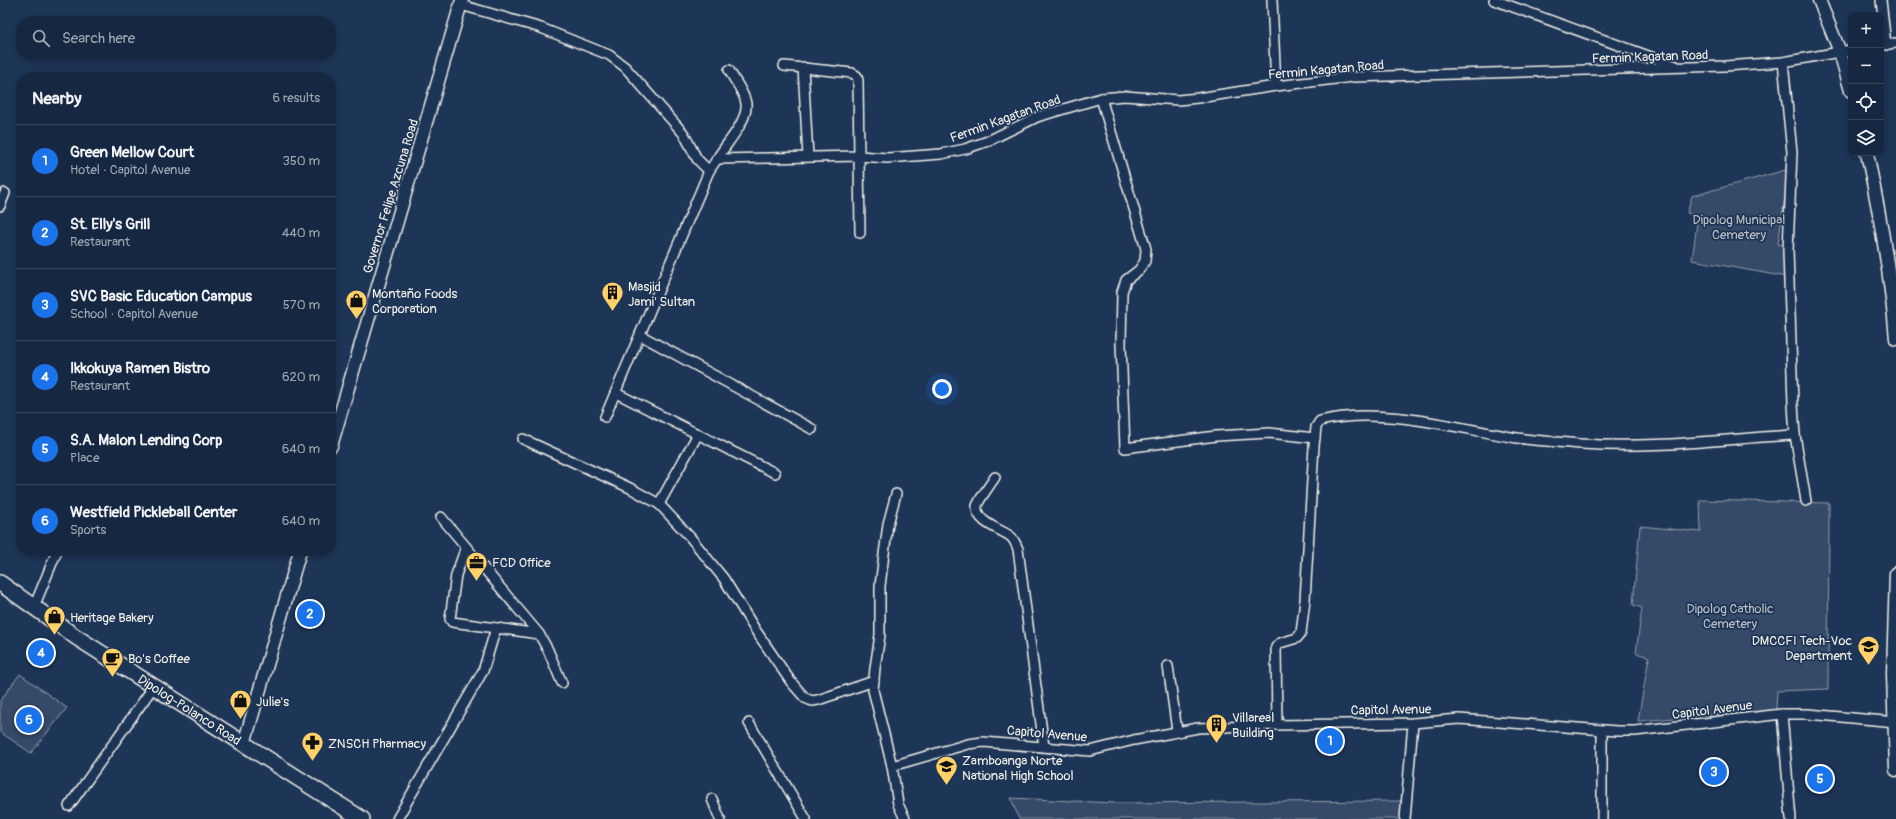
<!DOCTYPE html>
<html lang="en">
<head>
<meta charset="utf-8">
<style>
  :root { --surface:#162841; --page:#1f3048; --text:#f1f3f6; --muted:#9ea6b1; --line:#35445a; --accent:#1a73e8 }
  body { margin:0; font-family:Pangolin,sans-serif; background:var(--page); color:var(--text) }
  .controls { position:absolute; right:12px; top:12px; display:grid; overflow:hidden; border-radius:8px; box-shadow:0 2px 6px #0003 }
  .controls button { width:36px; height:36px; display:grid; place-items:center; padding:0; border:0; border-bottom:1px solid var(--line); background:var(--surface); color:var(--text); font:20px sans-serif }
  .you { position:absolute; left:942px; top:389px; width:14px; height:14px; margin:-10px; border:3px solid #fff; border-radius:50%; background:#1a73e8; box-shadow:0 0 0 6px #1a73e833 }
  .badge { display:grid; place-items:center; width:26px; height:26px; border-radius:50%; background:var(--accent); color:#fff; font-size:13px; font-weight:700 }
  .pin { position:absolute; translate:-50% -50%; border:2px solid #fff; box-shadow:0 1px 4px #0006 }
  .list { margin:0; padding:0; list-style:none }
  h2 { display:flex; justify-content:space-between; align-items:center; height:52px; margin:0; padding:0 16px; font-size:17px }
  h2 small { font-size:13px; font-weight:400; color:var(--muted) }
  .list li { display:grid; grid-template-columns:26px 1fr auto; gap:12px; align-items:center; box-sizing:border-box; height:72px; padding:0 16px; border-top:1px solid var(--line) }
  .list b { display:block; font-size:15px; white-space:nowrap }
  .list p { margin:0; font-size:13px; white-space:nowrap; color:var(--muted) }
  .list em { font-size:13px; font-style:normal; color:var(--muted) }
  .icon { flex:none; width:22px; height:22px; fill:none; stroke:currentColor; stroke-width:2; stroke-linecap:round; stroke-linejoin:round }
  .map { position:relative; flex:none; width:1896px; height:819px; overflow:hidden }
  .search { position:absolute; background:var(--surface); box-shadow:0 2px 6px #0003; left:16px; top:16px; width:320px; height:44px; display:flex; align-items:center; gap:10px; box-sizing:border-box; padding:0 14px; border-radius:16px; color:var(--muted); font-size:15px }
  .panel { position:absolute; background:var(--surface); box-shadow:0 2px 6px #0003; left:16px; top:72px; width:320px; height:484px; border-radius:16px }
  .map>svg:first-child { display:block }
</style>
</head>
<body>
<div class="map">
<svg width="1896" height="819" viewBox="0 0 1896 819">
  <rect width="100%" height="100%" fill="#1d3557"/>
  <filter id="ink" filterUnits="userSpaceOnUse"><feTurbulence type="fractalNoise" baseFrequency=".025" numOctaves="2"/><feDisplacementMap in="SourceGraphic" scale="8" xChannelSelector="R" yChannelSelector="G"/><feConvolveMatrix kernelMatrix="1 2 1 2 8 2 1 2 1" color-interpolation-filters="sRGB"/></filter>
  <g filter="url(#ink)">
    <g fill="#354a67" stroke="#949ea8">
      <polygon points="1789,169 1778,244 1787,246 1787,277 1692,260 1698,216 1687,213 1692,196"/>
      <polygon points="1700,500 1829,503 1828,689 1777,691 1776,710 1638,721 1649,657 1636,653 1642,608 1633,605 1640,526 1701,532"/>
      <polygon points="20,674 67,708 31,753 0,732 0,701"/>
      <polygon points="1011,798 1113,803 1401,801 1400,819 1019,819"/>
    </g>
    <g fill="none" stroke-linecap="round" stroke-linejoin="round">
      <defs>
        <g id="minor">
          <polyline points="1272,0 1276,86"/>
          <polyline points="1494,0 1676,66"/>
          <polyline points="1881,0 1886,45"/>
          <polyline points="461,5 541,28 609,55 625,67 684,134 697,159 709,171"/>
          <polyline points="1881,45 1896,43"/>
          <polyline points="1783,62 1792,152 1788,250 1793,404 1795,435 1806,501"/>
          <polyline points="784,66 852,73 857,76 858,81 860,233"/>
          <polyline points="803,67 808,157"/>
          <polyline points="1101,98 1146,249 1145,261 1139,270 1126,280 1122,292 1121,344 1125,448 1216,436 1269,433 1315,438"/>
          <path d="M717 159C725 145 749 120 746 103 744 92 734 80 729 70"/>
          <polyline points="0,206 5,193"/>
          <polyline points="640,335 812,429"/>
          <polyline points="616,393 775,473"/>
          <polyline points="605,417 709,171 717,159 859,156 887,158 941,154 965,149 988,141 1037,117 1101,98 1125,96 1178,100 1198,98 1276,86 1353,77 1725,66 1783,62 1851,50"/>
          <polyline points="523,439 630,488 659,504 690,537 724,579 756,631 791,682 805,698 812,701 818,700 874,681"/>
          <path d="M995 477C991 484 979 499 977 506 975 522 1000 529 1010 536 1014 539 1016 544 1018 549L1044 747"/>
          <polyline points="896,494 888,524 884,554 880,586 880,635 875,668 873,690 892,766 898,804 905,819"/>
          <polyline points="659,504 698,434"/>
          <polyline points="441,517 539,634 548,650 562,683"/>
          <polyline points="466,547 456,575 450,619 452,622 496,628"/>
          <polyline points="34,607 57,551"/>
          <polyline points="1168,666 1177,731"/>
          <polyline points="1782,714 1791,819"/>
          <polyline points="749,723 806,819"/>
          <path d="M1277 725 1276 647 1280 643 1297 638 1301 633 1305 600 1314 446 1316 427 1320 421C1381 406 1456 428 1517 438 1538 441 1560 442 1581 444 1652 449 1723 439 1795 435"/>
          <polyline points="1602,731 1602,819"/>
          <polyline points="892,766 968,744 983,742 1090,751 1134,740 1198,728 1277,725 1413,723 1459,719 1617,731 1635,731 1782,714 1808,714 1896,722"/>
          <polyline points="712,799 720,819"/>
          <polyline points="69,806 154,686"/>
          <polyline points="397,819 483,671 496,628 539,634"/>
          <polyline points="1405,819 1413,723"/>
        </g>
        <g id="tertiary">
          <polyline points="1819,0 1840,52 1851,91"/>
          <path d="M1867 153C1880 215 1891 276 1896 339"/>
          <polyline points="331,446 462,0"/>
          <polyline points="1896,573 1893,674 1896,770"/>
          <polyline points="244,744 300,551"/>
        </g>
        <g id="trunk">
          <path id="s1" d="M0 583 76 637 362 819"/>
        </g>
      </defs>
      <use href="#minor" stroke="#f4f1e8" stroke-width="12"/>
      <use href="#tertiary" stroke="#f4f1e8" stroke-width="15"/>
      <use href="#trunk" stroke="#f4f1e8" stroke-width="18"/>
      <use href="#minor" stroke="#1d3557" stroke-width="9"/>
      <use href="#tertiary" stroke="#1d3557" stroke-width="12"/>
      <use href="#trunk" stroke="#1d3557" stroke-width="15"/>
    </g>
  </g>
  <defs>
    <symbol id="building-pin" viewBox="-11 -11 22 30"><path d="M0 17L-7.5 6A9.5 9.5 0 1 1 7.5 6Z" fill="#ffd166" stroke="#1d3557"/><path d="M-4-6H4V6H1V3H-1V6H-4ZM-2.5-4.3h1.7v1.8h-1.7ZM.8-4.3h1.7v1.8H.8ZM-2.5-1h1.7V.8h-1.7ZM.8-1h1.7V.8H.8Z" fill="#111"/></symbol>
    <symbol id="shop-pin" viewBox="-11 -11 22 30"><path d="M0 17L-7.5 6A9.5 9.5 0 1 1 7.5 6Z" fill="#ffd166" stroke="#1d3557"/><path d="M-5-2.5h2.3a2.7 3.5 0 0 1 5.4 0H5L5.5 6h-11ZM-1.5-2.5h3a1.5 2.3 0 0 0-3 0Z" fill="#111"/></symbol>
    <symbol id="office-pin" viewBox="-11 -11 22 30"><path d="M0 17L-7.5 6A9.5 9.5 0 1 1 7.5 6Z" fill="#ffd166" stroke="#1d3557"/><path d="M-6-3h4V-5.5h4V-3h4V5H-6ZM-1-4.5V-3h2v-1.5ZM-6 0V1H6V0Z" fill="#111"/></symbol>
    <symbol id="university-pin" viewBox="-11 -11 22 30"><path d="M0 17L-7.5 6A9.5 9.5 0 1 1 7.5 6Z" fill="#ffd166" stroke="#1d3557"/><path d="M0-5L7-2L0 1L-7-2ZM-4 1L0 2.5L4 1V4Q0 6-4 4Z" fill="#111"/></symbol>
    <symbol id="cafe-pin" viewBox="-11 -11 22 30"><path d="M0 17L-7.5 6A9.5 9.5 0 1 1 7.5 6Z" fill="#ffd166" stroke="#1d3557"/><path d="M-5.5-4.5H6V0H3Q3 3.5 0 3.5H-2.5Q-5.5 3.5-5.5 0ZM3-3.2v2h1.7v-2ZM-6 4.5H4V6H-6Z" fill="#111"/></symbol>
    <symbol id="pharmacy-pin" viewBox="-11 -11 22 30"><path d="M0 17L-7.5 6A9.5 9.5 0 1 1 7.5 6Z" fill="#ffd166" stroke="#1d3557"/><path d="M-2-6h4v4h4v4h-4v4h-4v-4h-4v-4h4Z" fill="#111"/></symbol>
    <symbol id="school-pin" viewBox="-11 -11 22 30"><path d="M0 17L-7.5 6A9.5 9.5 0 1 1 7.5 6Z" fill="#ffd166" stroke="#1d3557"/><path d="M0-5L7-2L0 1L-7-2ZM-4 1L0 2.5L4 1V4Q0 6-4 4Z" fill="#111"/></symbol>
  </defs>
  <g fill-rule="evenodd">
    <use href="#building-pin" x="600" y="280" width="25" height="34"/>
    <use href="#shop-pin" x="344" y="288" width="25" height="34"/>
    <use href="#office-pin" x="464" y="550" width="25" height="34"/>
    <use href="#shop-pin" x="42" y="604" width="25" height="34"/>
    <use href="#university-pin" x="1856" y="634" width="25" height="34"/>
    <use href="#cafe-pin" x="100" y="646" width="25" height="34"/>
    <use href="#shop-pin" x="228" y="688" width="25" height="34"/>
    <use href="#building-pin" x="1204" y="712" width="25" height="34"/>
    <use href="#pharmacy-pin" x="300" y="730" width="25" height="34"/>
    <use href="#school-pin" x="934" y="754" width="25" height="34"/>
  </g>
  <g text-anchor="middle" stroke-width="3.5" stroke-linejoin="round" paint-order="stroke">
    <g font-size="13" fill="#f4f1e8" stroke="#1d3557">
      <text transform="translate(1650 56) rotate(-2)" y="5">Fermin Kagatan Road</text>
      <text transform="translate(1326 69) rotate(-5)" y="5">Fermin Kagatan Road</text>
      <text transform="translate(1005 118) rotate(-20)" y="5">Fermin Kagatan Road</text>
      <text transform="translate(390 196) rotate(-73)" y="5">Governor Felipe Azcuna Road</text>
      <text dy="5" stroke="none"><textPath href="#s1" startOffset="228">Dipolog-Polanco Road</textPath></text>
      <text transform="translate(1391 709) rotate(-1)" y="5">Capitol Avenue</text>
      <text transform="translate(1712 709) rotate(-7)" y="5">Capitol Avenue</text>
      <text transform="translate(1047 733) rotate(5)" y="5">Capitol Avenue</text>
    </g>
    <g font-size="13" fill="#bbbfc1" stroke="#1d3557">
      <text x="1739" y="224">Dipolog Municipal<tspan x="1739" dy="15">Cemetery</tspan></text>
      <text x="1730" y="613">Dipolog Catholic<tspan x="1730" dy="15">Cemetery</tspan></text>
    </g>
    <g font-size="13" fill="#f4f1e8" stroke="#1d3557" text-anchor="start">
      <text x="628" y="291">Masjid<tspan x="628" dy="15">Jami' Sultan</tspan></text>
      <text x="372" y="298">Montaño Foods<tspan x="372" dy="15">Corporation</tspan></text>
      <text x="492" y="567">FCD Office</text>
      <text x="70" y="622">Heritage Bakery</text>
      <text x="1852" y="645" text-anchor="end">DMCCFI Tech-Voc<tspan x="1852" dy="15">Department</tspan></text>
      <text x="128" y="663">Bo's Coffee</text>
      <text x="256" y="706">Julie's</text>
      <text x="1232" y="722">Villareal<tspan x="1232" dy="15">Building</tspan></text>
      <text x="328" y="748">ZNSCH Pharmacy</text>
      <text x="962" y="765">Zamboanga Norte<tspan x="962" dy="15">National High School</tspan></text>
    </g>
  </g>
</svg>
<div class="controls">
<button>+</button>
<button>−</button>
<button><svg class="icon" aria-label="locate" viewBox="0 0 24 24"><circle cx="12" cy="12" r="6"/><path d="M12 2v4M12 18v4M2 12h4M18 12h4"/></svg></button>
<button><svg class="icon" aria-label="layers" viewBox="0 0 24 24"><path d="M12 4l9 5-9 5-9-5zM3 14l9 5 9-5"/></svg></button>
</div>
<div class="you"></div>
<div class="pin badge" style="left:1330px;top:741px">1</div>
<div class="pin badge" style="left:310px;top:614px">2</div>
<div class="pin badge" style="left:1714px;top:772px">3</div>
<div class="pin badge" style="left:41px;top:653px">4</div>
<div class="pin badge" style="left:1820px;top:779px">5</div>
<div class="pin badge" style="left:29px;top:720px">6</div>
<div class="search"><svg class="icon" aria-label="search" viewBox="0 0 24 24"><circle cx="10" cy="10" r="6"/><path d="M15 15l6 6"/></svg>Search here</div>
<section class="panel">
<h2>Nearby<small>6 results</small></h2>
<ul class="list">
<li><span class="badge">1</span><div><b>Green Mellow Court</b><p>Hotel · Capitol Avenue</p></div><em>350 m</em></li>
<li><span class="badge">2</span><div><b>St. Elly's Grill</b><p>Restaurant</p></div><em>440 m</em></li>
<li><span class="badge">3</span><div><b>SVC Basic Education Campus</b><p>School · Capitol Avenue</p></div><em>570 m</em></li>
<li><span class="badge">4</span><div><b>Ikkokuya Ramen Bistro</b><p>Restaurant</p></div><em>620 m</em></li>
<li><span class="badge">5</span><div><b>S.A. Malon Lending Corp</b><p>Place</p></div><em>640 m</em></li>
<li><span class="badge">6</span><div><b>Westfield Pickleball Center</b><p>Sports</p></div><em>640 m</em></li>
</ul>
</section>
</div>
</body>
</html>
